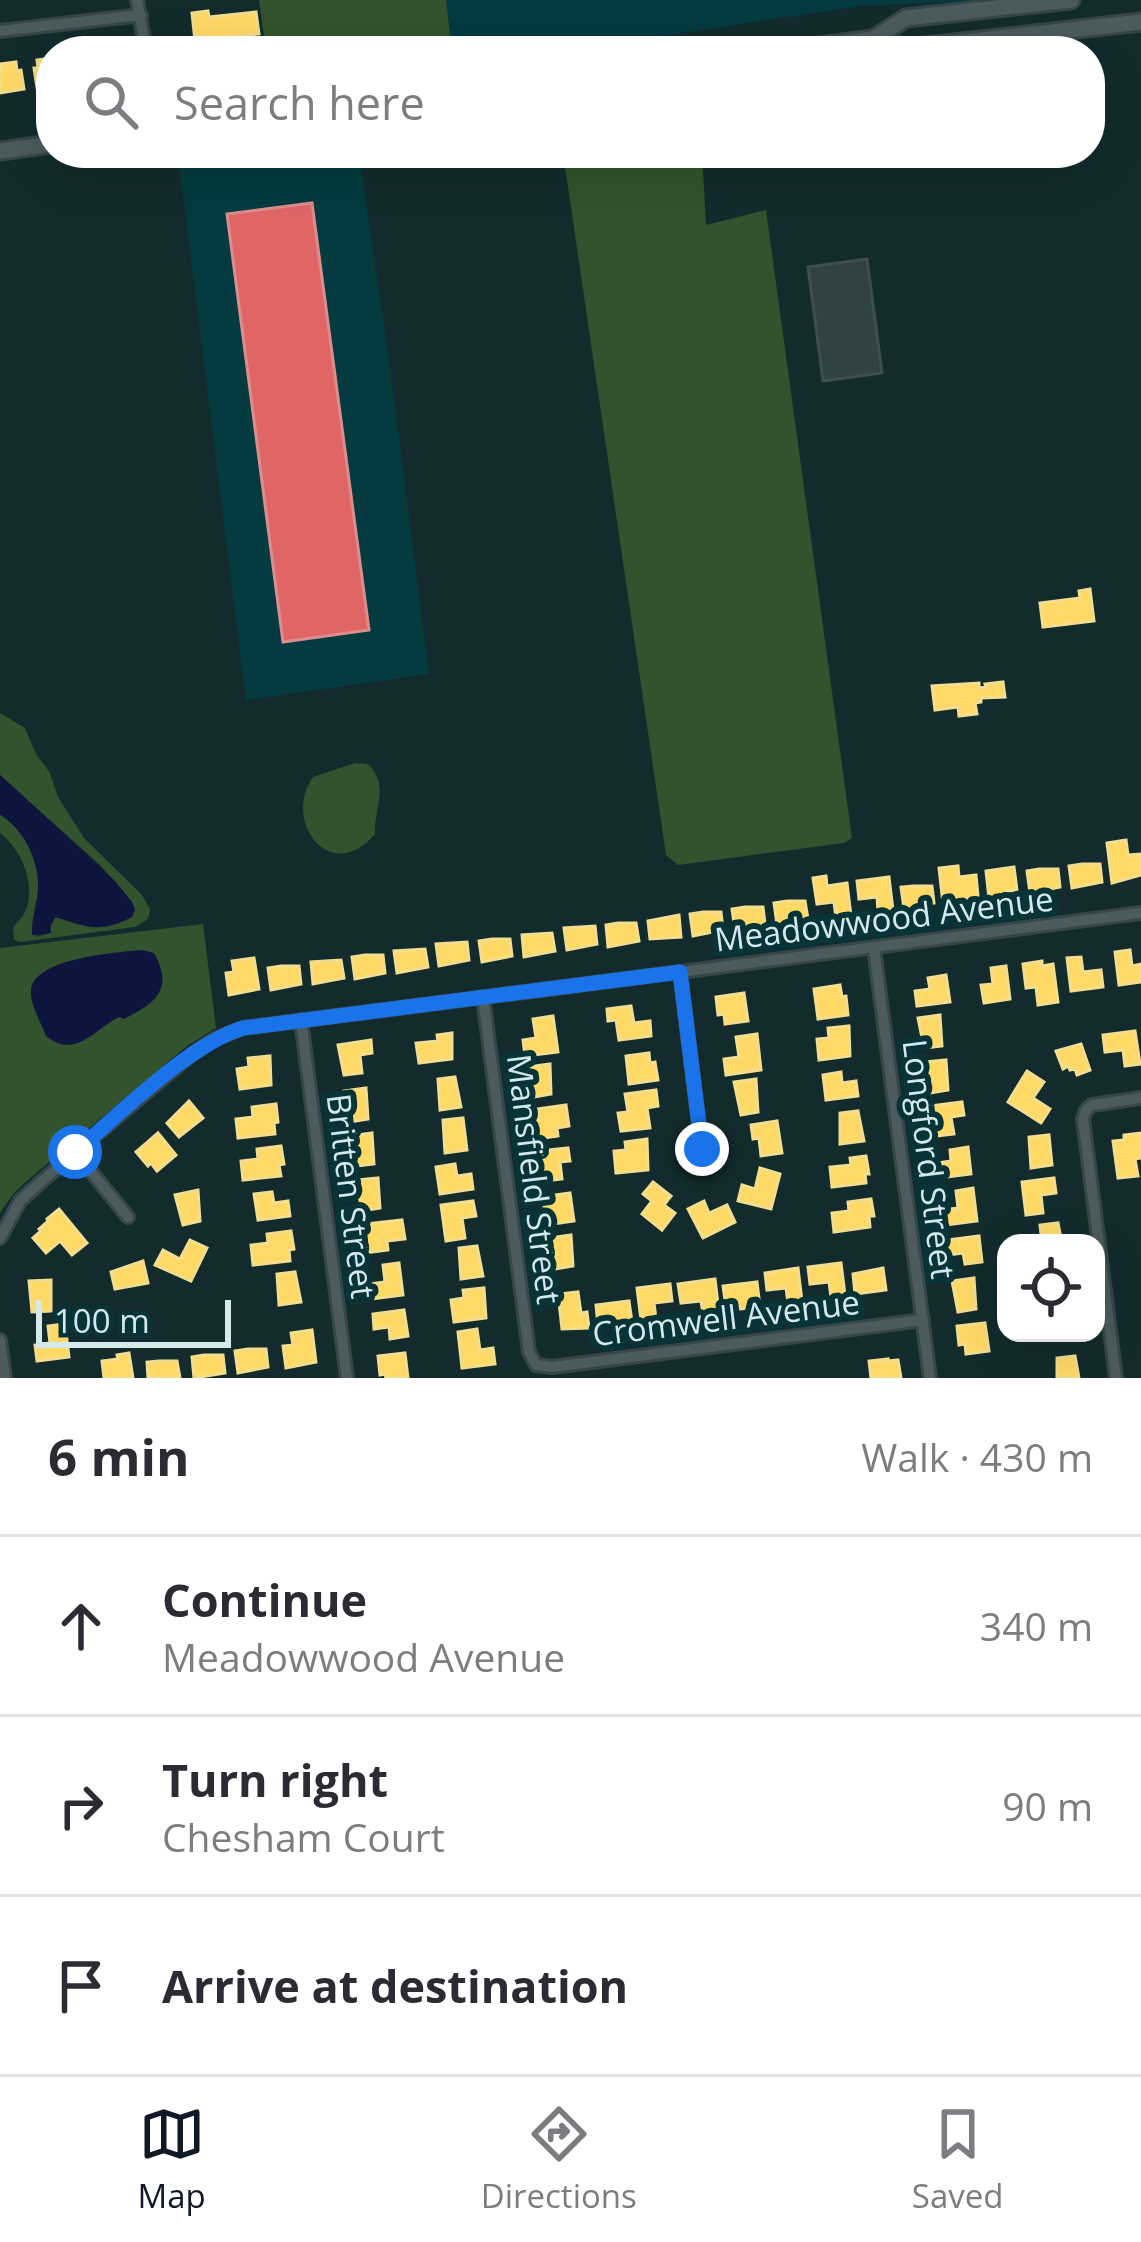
<!DOCTYPE html>
<html lang="en">
<head>
<meta charset="utf-8">
<style>
  :root { --surface:#fff; --page:#f2f2f3; --text:#2b2b33; --muted:#7c7c81; --line:#e1e1e2; --accent:#111827 }
  body { margin:0; font-family:"Open Sans",sans-serif; background:var(--page); color:var(--text) }
  .controls { position:absolute; right:36px; bottom:36px; display:grid; overflow:hidden; border-radius:24px; box-shadow:0 12px 48px #0002 }
  .controls button { width:108px; height:108px; display:grid; place-items:center; padding:0; border:0; border-bottom:3px solid var(--line); background:var(--surface); color:var(--text); font:60px sans-serif }
  .scale { position:absolute; left:36px; bottom:30px; width:195px; box-sizing:border-box; padding-left:12px; border:6px solid #d3e9eb; border-top:0; font-size:33px; line-height:42px; white-space:nowrap; color:#d3e9eb; -webkit-text-stroke:9px #083438; paint-order:stroke }
  .stop { position:absolute; width:36px; height:36px; margin:-27px; border:9px solid #1a73e8; border-radius:50%; background:#fff }
  .stop.end { background:#1a73e8; border-color:#fff; box-shadow:0 3px 12px #0008 }
  .list { margin:0; padding:0; list-style:none }
  h2 { display:flex; justify-content:space-between; align-items:center; height:156px; margin:0; padding:0 48px; font-size:51px }
  h2 small { font-size:39px; font-weight:400; color:var(--muted) }
  .list li { display:grid; grid-template-columns:78px 1fr auto; gap:36px; align-items:center; box-sizing:border-box; height:180px; padding:0 48px; border-top:3px solid var(--line) }
  .list b { display:block; font-size:45px; white-space:nowrap }
  .list p { margin:0; font-size:39px; white-space:nowrap; color:var(--muted) }
  .list em { font-size:39px; font-style:normal; color:var(--muted) }
  .icon { flex:none; width:66px; height:66px; fill:none; stroke:currentColor; stroke-width:2; stroke-linecap:round; stroke-linejoin:round }
  .map { position:relative; flex:none; width:1141px; height:1378px; overflow:hidden }
  .search { position:absolute; background:var(--surface); box-shadow:0 12px 48px #0002; left:36px; right:36px; top:36px; height:132px; display:flex; align-items:center; gap:30px; box-sizing:border-box; padding:0 42px; border-radius:48px; color:var(--muted); font-size:45px }
  .sheet { height:696px; background:var(--surface) }
  nav { display:flex; justify-content:space-around; align-items:center; box-sizing:border-box; height:168px; border-top:3px solid var(--line); background:var(--surface); font-size:33px; color:var(--muted) }
  nav a { display:grid; justify-items:center; gap:6px }
  nav .on { color:var(--accent) }
  .map>svg:first-child { display:block }
</style>
</head>
<body>
<div class="map">
<svg width="1141" height="1378" viewBox="0 0 1141 1378">
  <rect width="100%" height="100%" fill="#132b2d"/>
  <g fill="#033b40">
    <polygon points="446,0 986,0 860,6 562,51 452,51"/>
    <polygon points="178,153 359,153 390,368 429,674 246,700"/>
  </g>
  <g fill="#32532d">
    <polygon points="259,0 446,0 452,51 266,51"/>
    <polygon points="563,153 702,153 706,225 766,210 852,838 844,843 678,865 666,855"/>
    <path d="M0 713 25 728 36 754 50 773 58 797 84 838 142 895 150 909 148 919 135 927 20 942 14 940 13 928C17 922 22 918 25 912 37 885 22 850 0 833V815C24 829 40 862 38 890 37 906 28 923 36 937L50 933 52 920 56 917C88 928 101 932 132 917V902L100 865 0 775Z"/>
    <path d="M355 763 368 764C390 787 374 807 375 834 330 887 282 820 313 777Z"/>
    <polygon points="203,924 216,1028 187,1046 29,1179 13,1194 0,1213 0,948"/>
  </g>
  <g fill="#0d143d">
    <path d="M0 775 114 880 132 902 135 910 132 917C100 933 88 928 56 917L50 926 51 933 32 935C31 920 38 904 38 888 40 861 23 828 0 814Z"/>
    <path d="M142 950 154 953C174 989 156 1003 124 1019L119 1017C95 1029 75 1060 46 1036 41 1023 30 1004 31 991 32 958 119 952 142 950Z"/>
  </g>
  <g fill="#ffd966" stroke="#f2de8e" stroke-width="3">
    <polygon points="208,11 209,17 256,12 259,34 195,41 192,13"/>
    <polygon points="51,58 51,86 37,88 34,68 38,68 37,60"/>
    <polygon points="16,62 17,71 21,70 24,89 0,93 0,64"/>
    <polygon points="1090,589 1094,621 1043,627 1040,603 1080,598 1079,591"/>
    <polygon points="1003,682 1005,697 981,698 981,702 975,703 977,714 959,716 958,707 935,710 932,686 979,683 979,688 986,687 985,684"/>
    <polygon points="1126,840 1128,855 1141,854 1141,875 1112,883 1107,843"/>
    <polygon points="1082,864 1100,864 1102,882 1072,888 1069,866"/>
    <polygon points="958,866 959,877 976,875 978,896 943,904 939,868"/>
    <polygon points="1014,867 1017,890 1007,891 1008,896 989,899 986,871"/>
    <polygon points="1039,869 1058,869 1060,887 1030,893 1027,871"/>
    <polygon points="826,876 827,886 847,883 851,916 836,918 834,902 817,904 813,878"/>
    <polygon points="889,877 893,910 878,912 877,897 859,899 857,881"/>
    <polygon points="914,886 932,886 934,903 904,909 901,887"/>
    <polygon points="787,901 805,901 808,919 777,925 774,903"/>
    <polygon points="745,907 763,907 765,924 735,930 732,909"/>
    <polygon points="703,912 721,912 723,930 693,936 690,914"/>
    <polygon points="679,915 681,937 650,939 648,921"/>
    <polygon points="618,923 636,923 639,941 608,947 606,925"/>
    <polygon points="595,926 597,944 567,950 564,928"/>
    <polygon points="552,933 555,951 524,957 522,935"/>
    <polygon points="492,939 510,939 512,956 482,962 479,941"/>
    <polygon points="467,942 469,960 439,966 436,944"/>
    <polygon points="425,949 428,967 397,973 394,951"/>
    <polygon points="1130,950 1132,966 1141,964 1141,982 1119,985 1115,952"/>
    <polygon points="365,955 383,955 385,973 355,979 352,957"/>
    <polygon points="1081,957 1083,972 1101,970 1103,987 1071,991 1067,958"/>
    <polygon points="254,958 259,989 229,995 226,973 234,972 232,961"/>
    <polygon points="341,960 344,978 313,984 311,962"/>
    <polygon points="1042,961 1042,966 1053,964 1058,1002 1038,1005 1036,987 1026,988 1023,964"/>
    <polygon points="281,966 299,966 301,984 271,990 268,968"/>
    <polygon points="1006,966 1010,999 984,1003 981,985 993,984 991,968"/>
    <polygon points="946,975 950,1002 917,1006 915,991 930,989 928,978"/>
    <polygon points="840,985 842,997 846,996 848,1015 818,1019 814,989"/>
    <polygon points="744,993 748,1021 725,1024 724,1014 718,1015 716,997"/>
    <polygon points="631,1006 634,1023 650,1021 651,1036 619,1040 616,1020 608,1021 607,1009"/>
    <polygon points="940,1015 942,1046 924,1048 918,1018"/>
    <polygon points="553,1016 558,1052 525,1056 523,1040 536,1038 533,1019"/>
    <polygon points="849,1026 850,1056 819,1060 817,1039 829,1038 828,1028"/>
    <polygon points="1135,1031 1140,1064 1125,1066 1123,1050 1105,1052 1103,1035"/>
    <polygon points="452,1033 452,1059 419,1063 416,1043 438,1041 437,1035"/>
    <polygon points="757,1034 761,1070 726,1075 724,1059 739,1057 736,1037"/>
    <polygon points="371,1040 372,1053 360,1055 362,1073 344,1075 338,1045"/>
    <polygon points="1081,1044 1090,1070 1077,1075 1075,1069 1070,1070 1068,1066 1063,1069 1056,1051"/>
    <polygon points="649,1053 650,1063 655,1062 658,1080 629,1084 626,1056"/>
    <polygon points="270,1056 271,1085 240,1089 237,1069 249,1067 248,1058"/>
    <polygon points="946,1060 948,1090 930,1093 924,1062"/>
    <polygon points="550,1064 551,1094 534,1097 527,1067"/>
    <polygon points="1027,1071 1044,1082 1033,1098 1050,1109 1041,1123 1008,1102"/>
    <polygon points="841,1072 842,1083 856,1081 858,1096 826,1100 823,1075"/>
    <polygon points="455,1077 461,1107 440,1110 438,1079"/>
    <polygon points="756,1079 758,1112 741,1115 734,1082"/>
    <polygon points="366,1088 368,1119 350,1122 344,1091"/>
    <polygon points="656,1090 658,1106 647,1108 650,1128 621,1131 618,1113 628,1112 625,1094"/>
    <polygon points="189,1101 203,1118 179,1137 167,1123"/>
    <polygon points="962,1102 964,1115 951,1117 954,1134 936,1136 930,1106"/>
    <polygon points="276,1104 278,1122 274,1123 275,1134 238,1138 236,1119 253,1117 252,1107"/>
    <polygon points="566,1105 569,1126 557,1128 558,1136 536,1139 533,1120 539,1120 537,1109"/>
    <polygon points="858,1111 864,1141 840,1144 840,1113"/>
    <polygon points="463,1118 467,1150 445,1153 443,1120"/>
    <polygon points="777,1121 782,1153 761,1156 759,1138 753,1139 751,1125"/>
    <polygon points="158,1133 176,1155 157,1171 151,1163 148,1166 136,1152"/>
    <polygon points="372,1133 374,1164 356,1166 350,1136"/>
    <polygon points="1141,1133 1141,1158 1135,1159 1138,1176 1118,1178 1113,1141 1124,1140 1124,1135"/>
    <polygon points="1049,1135 1052,1165 1031,1168 1029,1137"/>
    <polygon points="647,1139 648,1170 616,1173 614,1151 626,1150 625,1142"/>
    <polygon points="281,1146 284,1164 279,1165 281,1176 243,1180 241,1161 258,1159 257,1149"/>
    <polygon points="968,1147 971,1174 938,1178 937,1163 951,1161 950,1150"/>
    <polygon points="568,1148 570,1161 560,1162 562,1179 544,1181 538,1151"/>
    <polygon points="866,1156 869,1174 865,1174 866,1183 832,1187 830,1167 851,1165 850,1158"/>
    <polygon points="455,1164 457,1176 471,1174 473,1189 440,1194 436,1167"/>
    <polygon points="760,1168 780,1174 771,1209 738,1201 742,1185 755,1189"/>
    <polygon points="378,1178 380,1208 362,1211 356,1180"/>
    <polygon points="1054,1178 1056,1193 1041,1195 1043,1213 1026,1215 1022,1182"/>
    <polygon points="653,1182 671,1196 664,1205 675,1213 662,1230 642,1214 652,1201 643,1194"/>
    <polygon points="973,1188 977,1221 945,1225 943,1210 958,1208 956,1191"/>
    <polygon points="198,1190 200,1221 183,1225 175,1195"/>
    <polygon points="272,1192 274,1203 288,1201 290,1216 258,1220 254,1194"/>
    <polygon points="570,1193 574,1221 546,1225 544,1206 549,1205 548,1196"/>
    <polygon points="871,1199 874,1216 869,1216 870,1227 834,1232 832,1213 849,1211 848,1202"/>
    <polygon points="473,1201 476,1216 462,1218 465,1238 446,1241 441,1205"/>
    <polygon points="704,1201 709,1213 727,1205 735,1222 703,1238 688,1209"/>
    <polygon points="59,1209 87,1243 72,1255 60,1241 46,1253 33,1238 41,1231 39,1229 48,1221 47,1219"/>
    <polygon points="402,1220 405,1239 387,1241 388,1250 364,1253 362,1236 366,1235 365,1224"/>
    <polygon points="1058,1223 1062,1243 1042,1243 1040,1225"/>
    <polygon points="291,1231 294,1249 289,1250 290,1261 253,1265 251,1245 268,1243 267,1234"/>
    <polygon points="571,1235 573,1266 555,1269 549,1238"/>
    <polygon points="979,1236 982,1262 965,1264 963,1253 948,1255 947,1240"/>
    <polygon points="190,1240 207,1248 191,1281 155,1265 163,1250 180,1259"/>
    <polygon points="477,1246 483,1276 461,1279 459,1248"/>
    <polygon points="143,1261 148,1283 115,1289 111,1272"/>
    <polygon points="399,1263 403,1295 371,1299 369,1284 385,1282 383,1265"/>
    <polygon points="841,1263 845,1295 831,1297 829,1282 810,1284 808,1267"/>
    <polygon points="798,1268 802,1301 788,1303 786,1288 767,1290 765,1273"/>
    <polygon points="883,1268 886,1290 855,1294 853,1274"/>
    <polygon points="295,1272 301,1302 279,1305 277,1274"/>
    <polygon points="974,1278 976,1309 958,1312 952,1281"/>
    <polygon points="715,1279 719,1312 703,1314 701,1301 681,1303 678,1284"/>
    <polygon points="51,1280 51,1311 32,1312 29,1281"/>
    <polygon points="757,1282 760,1307 739,1309 739,1305 726,1307 723,1286"/>
    <polygon points="670,1284 672,1301 654,1303 656,1319 641,1320 637,1288"/>
    <polygon points="484,1288 486,1318 454,1322 451,1300 464,1298 463,1290"/>
    <polygon points="578,1292 581,1313 587,1312 589,1328 562,1329 558,1294"/>
    <polygon points="629,1301 632,1322 598,1326 596,1305"/>
    <polygon points="404,1310 408,1336 390,1339 389,1327 374,1329 373,1314"/>
    <polygon points="985,1323 989,1351 966,1354 965,1344 959,1345 957,1326"/>
    <polygon points="65,1324 69,1357 37,1361 35,1345 50,1343 48,1326"/>
    <polygon points="477,1329 480,1350 493,1348 495,1364 462,1368 458,1332"/>
    <polygon points="312,1330 316,1362 286,1368 283,1346 293,1345 291,1333"/>
    <polygon points="248,1349 266,1349 268,1367 238,1373 235,1351"/>
    <polygon points="129,1353 133,1378 104,1378 102,1361 118,1359 117,1355"/>
    <polygon points="405,1353 408,1378 386,1378 385,1374 380,1375 378,1356"/>
    <polygon points="204,1355 223,1355 225,1373 194,1378 192,1357"/>
    <polygon points="1075,1356 1079,1378 1057,1378 1057,1358"/>
    <polygon points="888,1359 888,1361 898,1360 901,1378 871,1378 869,1361"/>
    <polygon points="159,1361 177,1361 180,1378 148,1378 147,1362"/>
  </g>
  <polygon fill="#e06666" stroke="#dc8d8e" stroke-width="3" points="312,203 369,630 283,642 227,214"/>
  <polygon fill="#314246" stroke="#3e4e53" stroke-width="3" points="867,259 882,373 823,381 808,267"/>
  <g fill="none" stroke-linecap="round" stroke-linejoin="round">
    <defs>
      <g id="minor">
        <polyline points="137,0 146,51"/>
        <polyline points="0,31 141,15"/>
        <polyline points="874,948 930,1378"/>
        <polyline points="680,972 702,1149"/>
        <polyline points="483,997 529,1352 536,1365 552,1367 923,1320"/>
        <polyline points="301,1020 347,1378"/>
        <polyline points="75,1152 128,1217"/>
        <polyline points="0,1238 20,1201 43,1180 191,1055 215,1039 243,1028 1141,913"/>
        <polyline points="0,1340 5,1378"/>
        <polyline points="1116,1378 1083,1119 1086,1110 1092,1105 1141,1098"/>
      </g>
      <g id="secondary">
        <polyline points="873,39 906,18 1071,0"/>
        <polyline points="782,51 873,39 908,48 1141,22"/>
        <polyline points="0,151 51,144"/>
      </g>
    </defs>
    <use href="#minor" stroke="#354748" stroke-width="16"/>
    <use href="#secondary" stroke="#354748" stroke-width="21"/>
    <use href="#minor" stroke="#4c5b5d" stroke-width="10"/>
    <use href="#secondary" stroke="#4c5b5d" stroke-width="15"/>
  </g>
  <g fill="none" stroke-linecap="round" stroke-linejoin="round">
    <path stroke="#1a73e8" stroke-width="15" d="M75 1152C120 1114 188 1045 243 1028L680 972 702 1149"/>
  </g>
  <g text-anchor="middle" stroke-width="12" stroke-linejoin="round" paint-order="stroke">
    <g font-size="33" fill="#d3e9eb" stroke="#083438">
      <text transform="translate(884 919) rotate(-7)" y="12">Meadowwood Avenue</text>
      <text transform="translate(929 1159) rotate(83)" y="12">Longford Street</text>
      <text transform="translate(534 1179) rotate(83)" y="12">Mansfield Street</text>
      <text transform="translate(351 1196) rotate(83)" y="12">Britten Street</text>
      <text transform="translate(726 1318) rotate(-7)" y="12">Cromwell Avenue</text>
    </g>
  </g>
</svg>
<div class="controls">
<button><svg class="icon" aria-label="locate" viewBox="0 0 24 24"><circle cx="12" cy="12" r="6"/><path d="M12 2v4M12 18v4M2 12h4M18 12h4"/></svg></button>
</div>
<div class="scale">100 m</div>
<div class="stop" style="left:75px;top:1152px"></div>
<div class="stop end" style="left:702px;top:1149px"></div>
<div class="search"><svg class="icon" aria-label="search" viewBox="0 0 24 24"><circle cx="10" cy="10" r="6"/><path d="M15 15l6 6"/></svg>Search here</div>
</div>
<section class="sheet">
<h2>6 min<small>Walk · 430 m</small></h2>
<ul class="list">
<li><svg class="icon" aria-label="ahead" viewBox="0 0 24 24"><path d="M12 20V5M6 11l6-6 6 6"/></svg><div><b>Continue</b><p>Meadowwood Avenue</p></div><em>340 m</em></li>
<li><svg class="icon" aria-label="right" viewBox="0 0 24 24"><path d="M7 20v-9h11M14 6l5 5-5 5"/></svg><div><b>Turn right</b><p>Chesham Court</p></div><em>90 m</em></li>
<li><svg class="icon" aria-label="arrive" viewBox="0 0 24 24"><path d="M6 21V4h12l-3 4 3 4H6"/></svg><div><b>Arrive at destination</b></div></li>
</ul>
</section>
<nav>
<a class="on"><svg class="icon" aria-label="map" viewBox="0 0 24 24"><path d="M3 6l6-2 6 2 6-2v14l-6 2-6-2-6 2zM9 4v14M15 6v14"/></svg>Map</a>
<a><svg class="icon" aria-label="directions" viewBox="0 0 24 24"><path d="M12 3l9 9-9 9-9-9zM9 14v-3h6M13 9l2 2-2 2"/></svg>Directions</a>
<a><svg class="icon" aria-label="saved" viewBox="0 0 24 24"><path d="M7 4h10v16l-5-4-5 4z"/></svg>Saved</a>
</nav>
</body>
</html>
